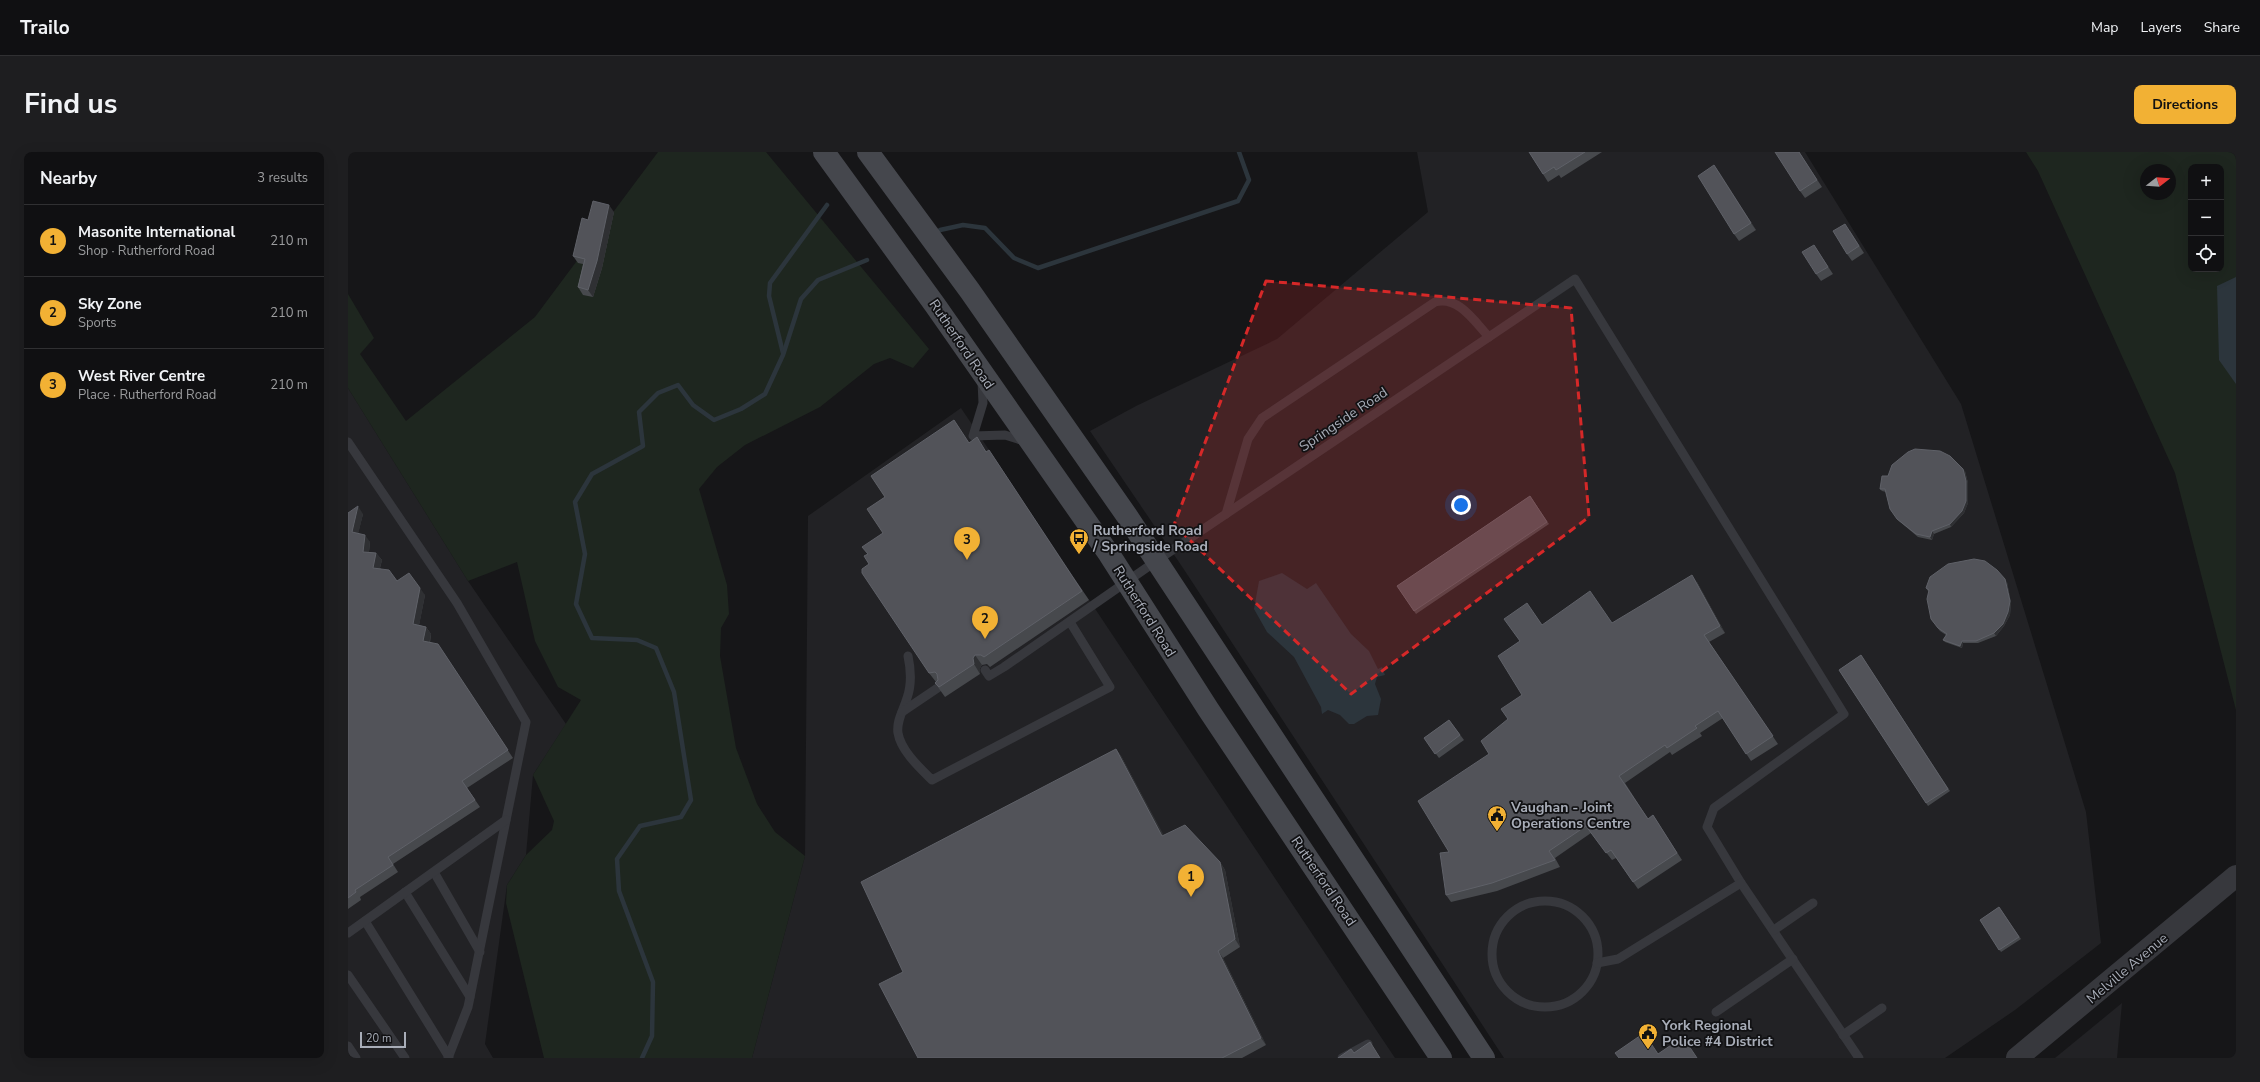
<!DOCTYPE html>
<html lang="en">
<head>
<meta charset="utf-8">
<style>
  :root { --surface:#101012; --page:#1e1e20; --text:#f1f3f6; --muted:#9c9d9f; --line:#303032; --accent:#f2b134 }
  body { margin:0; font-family:"Nunito Sans",sans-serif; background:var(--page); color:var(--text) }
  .controls { position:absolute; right:12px; top:12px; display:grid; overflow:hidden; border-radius:8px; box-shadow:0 4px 16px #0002 }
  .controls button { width:36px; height:36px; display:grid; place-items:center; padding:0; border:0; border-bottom:1px solid var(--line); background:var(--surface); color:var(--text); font:20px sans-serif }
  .compass { position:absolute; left:1792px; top:12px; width:36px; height:36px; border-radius:50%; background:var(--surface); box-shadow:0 4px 16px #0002; rotate:73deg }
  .scale { position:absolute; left:12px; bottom:10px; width:46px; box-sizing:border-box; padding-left:4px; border:2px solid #a8adb8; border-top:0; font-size:11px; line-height:14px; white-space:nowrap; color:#a8adb8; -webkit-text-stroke:3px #111113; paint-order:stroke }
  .you { position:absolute; left:1113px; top:353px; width:14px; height:14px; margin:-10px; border:3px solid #fff; border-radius:50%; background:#1a73e8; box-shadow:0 0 0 6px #1a73e833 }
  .badge { display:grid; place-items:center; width:26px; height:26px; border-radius:50%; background:var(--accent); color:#111; font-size:13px; font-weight:700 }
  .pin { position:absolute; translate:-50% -33px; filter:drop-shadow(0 1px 2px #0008) }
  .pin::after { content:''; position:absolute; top:21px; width:14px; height:12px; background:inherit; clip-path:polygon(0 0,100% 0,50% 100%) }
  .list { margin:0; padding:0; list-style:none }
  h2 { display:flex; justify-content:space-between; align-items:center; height:52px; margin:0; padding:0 16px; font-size:17px }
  h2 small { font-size:13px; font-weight:400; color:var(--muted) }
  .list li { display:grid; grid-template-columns:26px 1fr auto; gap:12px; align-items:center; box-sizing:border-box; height:72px; padding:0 16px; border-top:1px solid var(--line) }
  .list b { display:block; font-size:15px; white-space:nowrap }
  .list p { margin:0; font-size:13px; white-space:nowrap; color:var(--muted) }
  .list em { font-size:13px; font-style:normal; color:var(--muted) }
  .icon { flex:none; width:22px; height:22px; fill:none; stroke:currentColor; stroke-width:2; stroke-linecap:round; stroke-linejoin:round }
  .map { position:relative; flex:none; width:1888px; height:906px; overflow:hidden; border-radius:8px }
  header { display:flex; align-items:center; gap:24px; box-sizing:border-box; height:56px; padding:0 20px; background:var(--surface); border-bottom:1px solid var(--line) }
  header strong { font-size:19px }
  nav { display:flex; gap:22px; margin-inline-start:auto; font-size:14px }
  .intro { display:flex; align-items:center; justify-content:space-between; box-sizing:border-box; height:96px; padding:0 24px }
  h1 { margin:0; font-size:28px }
  .button { padding:10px 18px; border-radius:8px; background:var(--accent); color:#111; font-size:14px; font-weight:700 }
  main { display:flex; gap:24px; padding:0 24px }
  aside { flex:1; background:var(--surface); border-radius:8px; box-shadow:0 4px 16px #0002 }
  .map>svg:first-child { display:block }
</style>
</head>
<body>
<header>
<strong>Trailo</strong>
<nav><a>Map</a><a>Layers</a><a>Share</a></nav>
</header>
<div class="intro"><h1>Find us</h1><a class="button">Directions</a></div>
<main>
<aside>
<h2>Nearby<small>3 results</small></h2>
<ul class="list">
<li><span class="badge">1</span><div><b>Masonite International</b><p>Shop · Rutherford Road</p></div><em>210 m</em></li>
<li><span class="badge">2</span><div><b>Sky Zone</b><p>Sports</p></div><em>210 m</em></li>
<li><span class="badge">3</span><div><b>West River Centre</b><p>Place · Rutherford Road</p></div><em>210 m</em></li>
</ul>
</aside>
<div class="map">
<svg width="1888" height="906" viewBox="0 0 1888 906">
  <rect width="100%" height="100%" fill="#161618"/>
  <g fill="#222225">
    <polygon points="1069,0 1457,0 1613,252 1738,660 1753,791 1667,858 1597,906 1156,906 835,416 742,279 788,254 929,187 1080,60"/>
    <polygon points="0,236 120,429 218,572 185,623 178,703 159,733 137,892 145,906 0,906"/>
    <polygon points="613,256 1047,906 404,906 457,704 460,364"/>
    <polygon points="1774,851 1769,906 1707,906"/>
  </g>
  <g fill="#1e261f" fill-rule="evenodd">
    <polygon points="310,0 418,0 581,197 565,216 542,206 526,212 472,255 397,293 369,315 351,337 379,433 381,462 373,476 372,504 388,596 409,652 427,680 457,704 404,906 196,906 158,751 159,733 178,703 204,678 206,669 185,623 233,548 210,535 187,489 169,410 120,429 0,236 0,142 26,186 12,202 58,269 187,165"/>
    <path d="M1678 0H1888V558L1827 321 1690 19ZM1843 15H1873V117H1843ZM1798 18H1822V42H1798Z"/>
  </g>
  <g fill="#2c353c">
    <polygon points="1888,125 1888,232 1871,208 1869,134"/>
    <polygon points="934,421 959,437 968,431 1003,482 1021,499 1030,517 1034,515 1037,523 1029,525 1027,532 1033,547 1030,563 1019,564 1006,572 1001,572 992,563 980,558 974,562 973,555 946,505 919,480 906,457 911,429"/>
  </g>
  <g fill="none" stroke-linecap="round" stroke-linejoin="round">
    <g stroke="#2c353c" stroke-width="4.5">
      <polyline points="592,78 615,73 637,76 666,106 690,116 890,49 901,28 891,0"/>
      <polyline points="435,201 421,144 422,131 479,53"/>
      <polyline points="294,906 304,884 305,830 271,739 269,707 292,674 333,665 343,648 326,540 308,496 289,488 244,486 228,452 237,402 227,350 244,322 295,294 291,260 310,241 330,233 345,253 366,268 393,257 417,242 435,203 453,147 470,128 519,108"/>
    </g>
    <g stroke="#37383d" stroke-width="9">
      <polyline points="634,229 635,251 625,284 657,283 679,290"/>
      <polyline points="0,290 109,451 178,570 120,855 100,906"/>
      <path d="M878 362 900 287 914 266 1087 150C1111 144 1126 169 1141 185"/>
      <path d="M560 504C563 518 564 532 559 546 556 557 548 569 550 581 553 599 572 616 584 628L762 535 722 470"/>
      <polyline points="637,518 641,524 656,515 814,405 1227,127 1496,562 1366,656 1359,675 1393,731 1511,906"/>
      <polyline points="554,560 591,535"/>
      <polyline points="86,720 132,800"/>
      <polyline points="57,740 122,845"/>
      <circle cx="1197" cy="802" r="53"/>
      <polyline points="17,769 101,905"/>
      <polyline points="1426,778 1465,751"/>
      <polyline points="0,781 158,668"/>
      <polyline points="1249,811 1270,807 1393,731"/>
      <polyline points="0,823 57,906"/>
      <polyline points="1368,860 1445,807"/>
      <polyline points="1495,883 1534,856"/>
      <polyline points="0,894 8,906"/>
      <polyline points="994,906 1020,892"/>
    </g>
    <polyline stroke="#37383d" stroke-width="22" points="1669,906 1888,724"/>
    <g stroke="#45474d" stroke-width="22">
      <polyline points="476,0 587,153 761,402 860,557 1093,906"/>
      <polyline points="520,0 622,139 779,364 1136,906"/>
    </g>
  </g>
  <g fill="#47494d">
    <polygon points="1181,0 1254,0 1213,26 1211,23 1200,30"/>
    <polygon points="1451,0 1474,35 1457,46 1452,39"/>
    <polygon points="1366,13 1408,78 1391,89 1386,82"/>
    <polygon points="266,60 254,116 245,145 235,143 230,135 235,112 230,111 225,104 240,68"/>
    <polygon points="1502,79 1516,101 1504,109 1499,102"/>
    <polygon points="1466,93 1485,122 1473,129 1468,122"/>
    <polygon points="621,290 638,299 741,448 642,515 639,512 634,513 632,516 632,522 597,545 587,531 588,530 581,521 521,412 520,402"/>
    <polygon points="1617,319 1620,331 1620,351 1616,361 1603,375 1586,382 1584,388 1570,385 1551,369 1542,357 1538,340 1534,339 1532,337 1540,324"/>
    <polygon points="1182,344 1201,372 1068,462 1049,434"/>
    <polygon points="0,361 15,362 10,381 22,390 21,400 28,401 34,408 32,416 49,429 77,443 71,473 78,475 83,482 82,491 95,500 165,606 119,636 132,655 45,712 50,720 12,745 13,748 0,757"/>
    <polygon points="1349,430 1377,481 1361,490 1430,592 1403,609 1375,566 1352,581 1354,584 1324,603 1322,600 1277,631 1300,667 1305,663 1334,708 1290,737 1268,706 1264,708 1243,681 1207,706 1212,715 1149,739 1103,750 1098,743 1101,700 1141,602 1174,543 1171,489 1195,473 1264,471"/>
    <polygon points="1659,430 1663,451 1662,463 1656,474 1648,484 1630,491 1615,491 1614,496 1597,490 1595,488 1598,483 1592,479 1583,467 1581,439 1580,439 1578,436"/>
    <polygon points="1513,503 1602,639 1580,654 1491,518"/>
    <polygon points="1101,568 1116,588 1091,606 1076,586"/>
    <polygon points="768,597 773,604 815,683 872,710 877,718 892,795 875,806 918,893 894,906 570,906 555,820"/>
    <polygon points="1651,755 1673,787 1653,800 1632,768"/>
  </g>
  <g fill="#2f3033">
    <polygon points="1366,13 1372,21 1408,78 1403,71"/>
    <polygon points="261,53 266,60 254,116 245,145 240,138"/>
    <polygon points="1615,317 1617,319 1620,331 1620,351 1616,361 1603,375 1602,372"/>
    <polygon points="10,354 15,362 9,387 4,380"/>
    <polygon points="1584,379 1586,382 1584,388 1582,385"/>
    <polygon points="17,383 22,390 20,407 15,400"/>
    <polygon points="28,401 34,408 30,423 25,416"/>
    <polygon points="1344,423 1349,430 1377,481 1372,474"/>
    <polygon points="1657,427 1659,430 1663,451 1662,463 1656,474 1648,484 1646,481"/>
    <polygon points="72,436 77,443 70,479 65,472"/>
    <polygon points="78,475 83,482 80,497 75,489"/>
    <polygon points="1614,489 1615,491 1614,496 1612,494"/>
    <polygon points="627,503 634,513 632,516 632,522 626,512 625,506"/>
    <polygon points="768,597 773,604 820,691 814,684"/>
    <polygon points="872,710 877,718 892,795 887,787"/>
    <polygon points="870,799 875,806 918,893 913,886"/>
  </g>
  <g fill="#525359" stroke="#5f6168">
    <polygon points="1181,0 1237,0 1208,18 1206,15 1195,22"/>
    <polygon points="1427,0 1451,0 1469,28 1452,39"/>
    <polygon points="1366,13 1403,71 1386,82 1350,24"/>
    <polygon points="245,49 261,53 249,109 240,138 230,135 237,107 225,104 234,66 240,68"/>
    <polygon points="1497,72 1511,94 1499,102 1485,79"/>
    <polygon points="1466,93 1480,115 1468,122 1454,100"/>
    <polygon points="606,268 621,291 629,285 638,300 641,298 734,439 636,505 633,503 627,503 625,506 626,512 591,535 587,531 590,528 589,522 587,520 581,521 514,421 514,417 521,412 516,404 520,402 514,395 535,381 519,357 537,345 523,324"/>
    <polygon points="1567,297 1592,299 1602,304 1615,317 1618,329 1618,349 1614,359 1602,372 1584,379 1582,385 1568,382 1549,367 1542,357 1537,337 1532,337 1534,324 1540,324 1544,313 1560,300"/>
    <polygon points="1182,344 1199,370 1066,459 1049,434"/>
    <polygon points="10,354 4,380 17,383 15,400 28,401 25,416 41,418 49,429 61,421 72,436 65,472 78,475 75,489 90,492 160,598 114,629 127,648 40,705 45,713 7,738 8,740 0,746 0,361"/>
    <polygon points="1626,407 1637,409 1649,418 1657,427 1662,449 1660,460 1655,472 1646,481 1628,489 1614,489 1612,494 1595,488 1599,482 1590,476 1583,467 1579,447 1581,438 1578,436 1582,425 1600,412"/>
    <polygon points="1344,423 1372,474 1356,483 1425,584 1398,602 1370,559 1347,574 1349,576 1319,596 1317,593 1271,624 1300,667 1305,663 1329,701 1285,730 1263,698 1258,701 1238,674 1201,699 1207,708 1144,731 1098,743 1092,701 1101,700 1070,649 1141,602 1133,589 1160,567 1153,557 1174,543 1150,504 1172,489 1156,467 1179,451 1194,473 1242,439 1264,471"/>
    <polygon points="1513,503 1600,637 1578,651 1491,518"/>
    <polygon points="1101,568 1112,583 1087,602 1076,586"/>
    <polygon points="768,597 814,684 837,673 872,710 887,787 870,799 913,886 874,906 570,906 531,832 555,820 513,730"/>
    <polygon points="1651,755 1671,785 1651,798 1632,768"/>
    <polygon points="1296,881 1310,902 1335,885 1349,906 1271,906 1267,901"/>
    <polygon points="1022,890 1032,906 990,906 1003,897 1006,901"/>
  </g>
  <path fill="#d62828" fill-opacity="0.2" stroke="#d62828" stroke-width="3" stroke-dasharray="8 5" stroke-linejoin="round" d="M918 129 1223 156 1241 365 1003 542 826 373Z"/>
  <defs>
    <symbol id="bus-pin" viewBox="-11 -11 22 30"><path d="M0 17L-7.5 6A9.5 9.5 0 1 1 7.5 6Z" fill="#f2b134" stroke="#111113"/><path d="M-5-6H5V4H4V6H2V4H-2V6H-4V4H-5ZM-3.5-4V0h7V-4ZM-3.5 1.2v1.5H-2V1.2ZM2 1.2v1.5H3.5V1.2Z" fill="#111"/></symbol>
    <symbol id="civic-pin" viewBox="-11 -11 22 30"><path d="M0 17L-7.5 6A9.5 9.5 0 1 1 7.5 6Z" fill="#f2b134" stroke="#111113"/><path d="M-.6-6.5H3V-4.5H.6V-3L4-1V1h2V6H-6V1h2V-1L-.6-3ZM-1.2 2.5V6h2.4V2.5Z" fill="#111"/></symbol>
  </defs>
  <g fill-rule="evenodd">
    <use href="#bus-pin" x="720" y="375" width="22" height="30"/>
    <use href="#civic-pin" x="1138" y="652" width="22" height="30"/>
    <use href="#civic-pin" x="1289" y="870" width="22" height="30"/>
  </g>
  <g text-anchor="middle" stroke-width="3.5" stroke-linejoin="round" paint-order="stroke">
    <g font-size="14" fill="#a8adb8" stroke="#111113">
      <text transform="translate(614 192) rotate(56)" y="5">Rutherford Road</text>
      <text transform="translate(995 267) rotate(-34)" y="5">Springside Road</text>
      <text transform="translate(797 459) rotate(58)" y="5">Rutherford Road</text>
      <text transform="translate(976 729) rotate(56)" y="5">Rutherford Road</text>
      <text transform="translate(1779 816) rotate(-40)" y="5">Melville Avenue</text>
    </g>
    <g font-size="14" font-weight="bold" fill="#a8adb8" stroke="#111113" text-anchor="start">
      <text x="745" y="383">Rutherford Road<tspan x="745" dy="16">/ Springside Road</tspan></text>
      <text x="1163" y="660">Vaughan - Joint<tspan x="1163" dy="16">Operations Centre</tspan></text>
      <text x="1314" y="878">York Regional<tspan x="1314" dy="16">Police #4 District</tspan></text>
    </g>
  </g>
</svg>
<div class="controls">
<button>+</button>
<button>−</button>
<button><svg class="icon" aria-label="locate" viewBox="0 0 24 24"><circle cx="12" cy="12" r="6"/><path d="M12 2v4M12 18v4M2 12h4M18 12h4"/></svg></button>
</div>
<svg class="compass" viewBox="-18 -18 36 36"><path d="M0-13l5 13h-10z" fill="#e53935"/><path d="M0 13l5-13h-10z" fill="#9c9d9f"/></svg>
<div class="scale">20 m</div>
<div class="you"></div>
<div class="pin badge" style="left:843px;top:745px">1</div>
<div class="pin badge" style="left:637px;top:487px">2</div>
<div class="pin badge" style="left:619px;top:408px">3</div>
</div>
</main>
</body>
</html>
